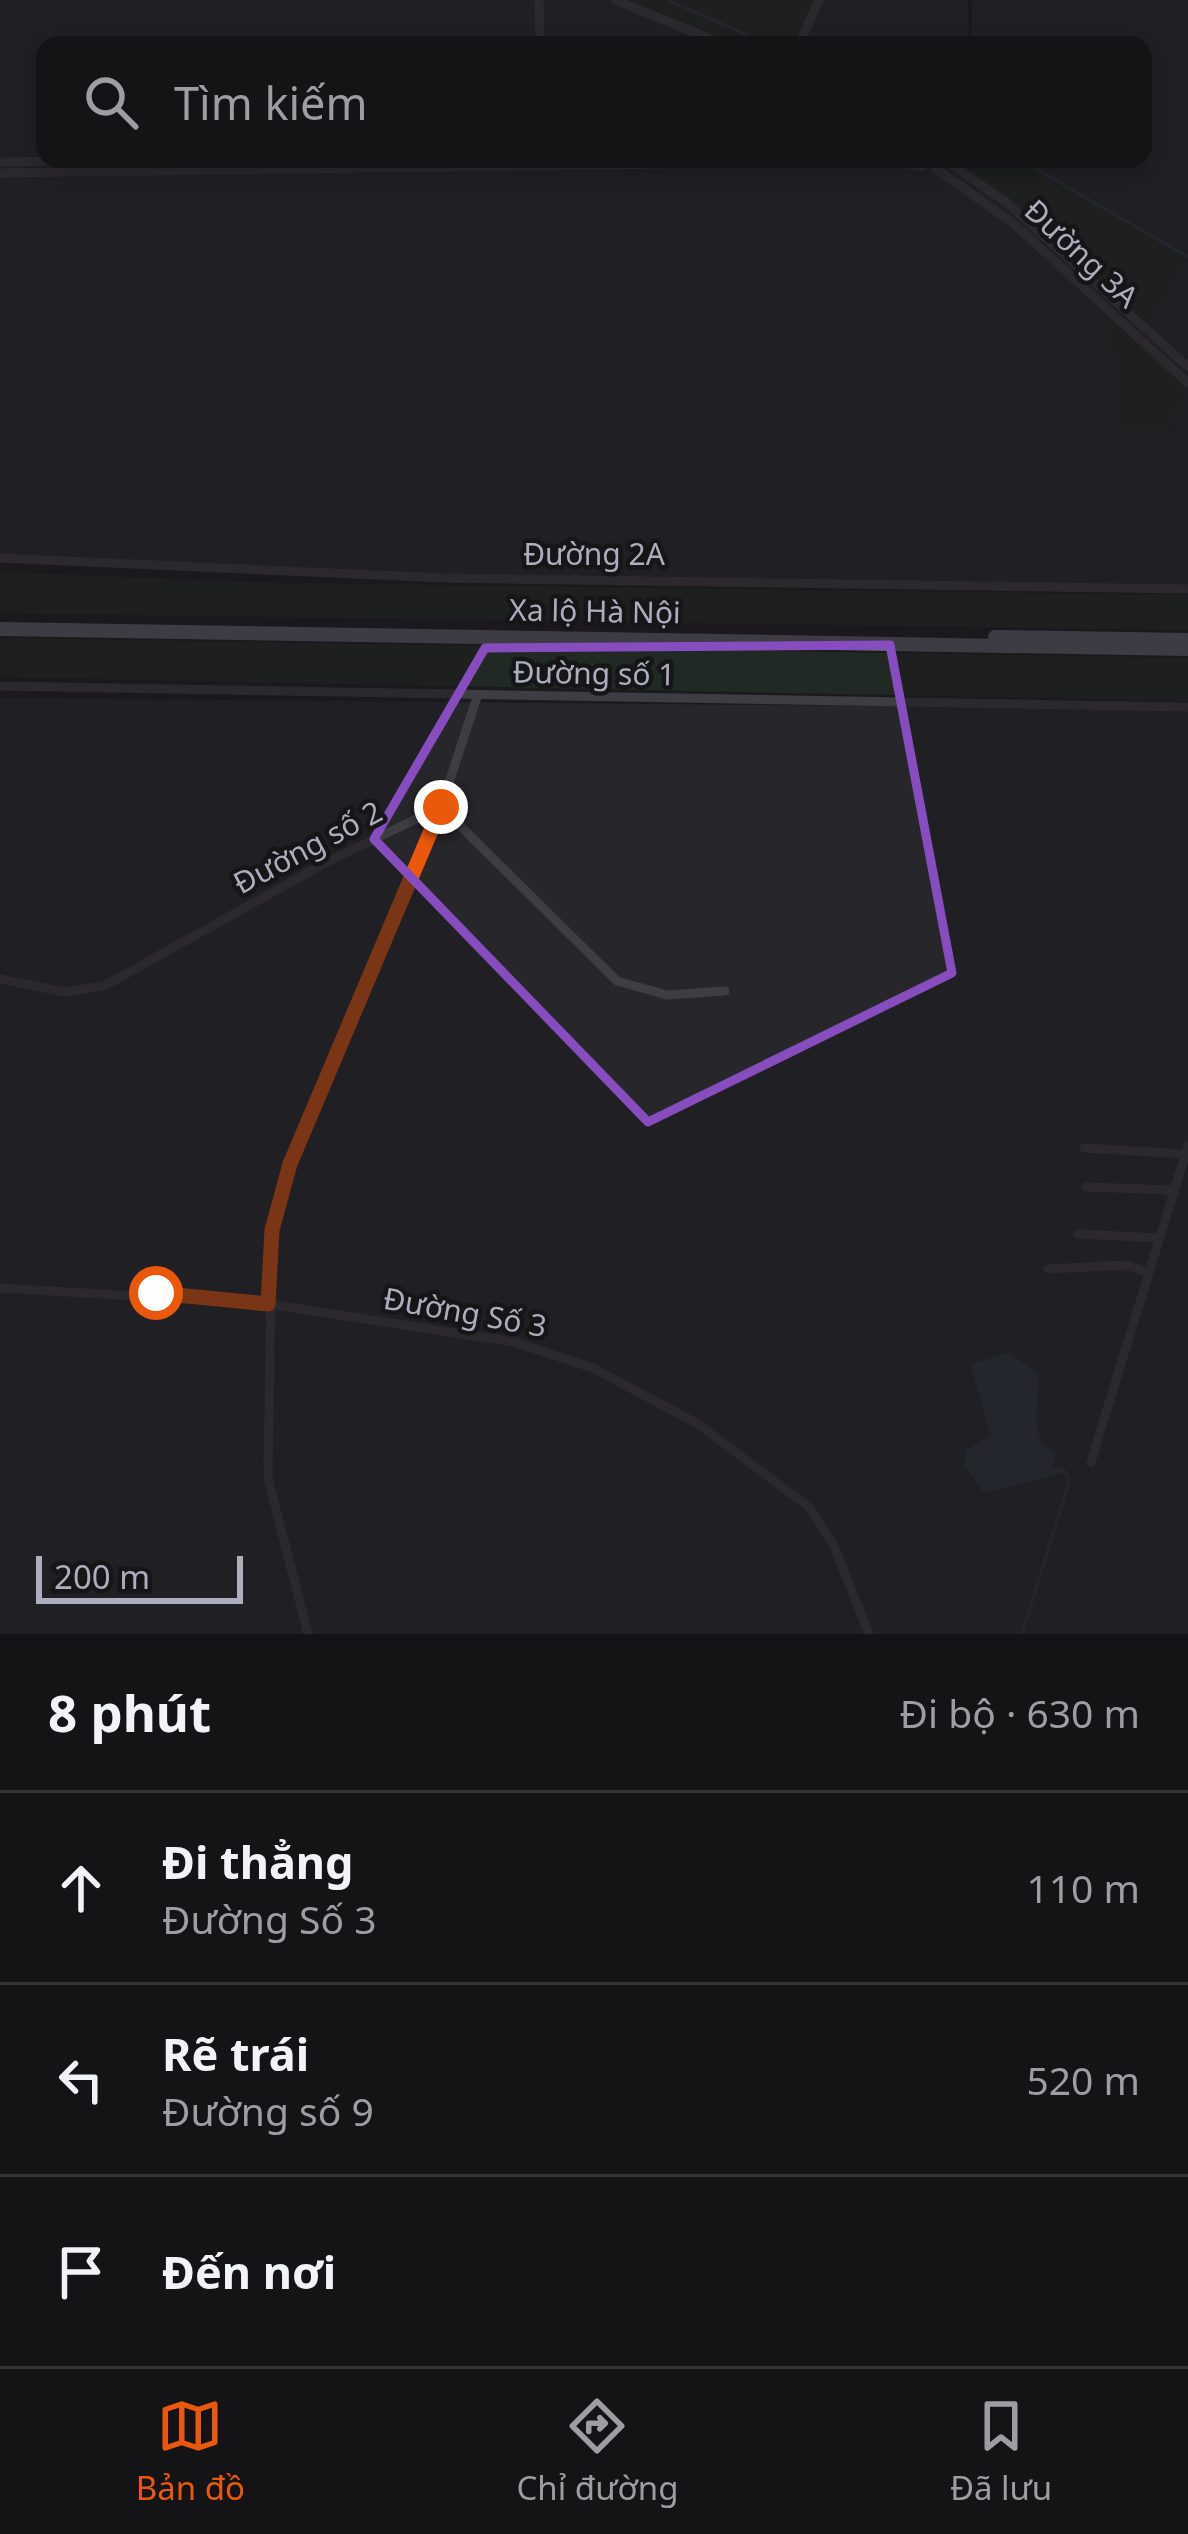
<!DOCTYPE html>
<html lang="vi">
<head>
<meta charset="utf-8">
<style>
  :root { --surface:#141416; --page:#212123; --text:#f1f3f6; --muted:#9d9ea1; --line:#333335; --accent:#ea580c }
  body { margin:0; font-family:"Noto Sans",sans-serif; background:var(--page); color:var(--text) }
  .scale { position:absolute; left:36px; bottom:30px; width:207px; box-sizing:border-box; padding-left:12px; border:6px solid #acadbd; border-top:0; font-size:33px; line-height:42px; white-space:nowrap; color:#acadbd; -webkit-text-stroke:9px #161518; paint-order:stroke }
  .stop { position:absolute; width:36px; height:36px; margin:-27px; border:9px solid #ea580c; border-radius:50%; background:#fff }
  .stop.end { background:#ea580c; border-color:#fff; box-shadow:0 3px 12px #0008 }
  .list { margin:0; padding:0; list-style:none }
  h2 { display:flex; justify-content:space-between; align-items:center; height:156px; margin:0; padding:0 48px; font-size:51px }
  h2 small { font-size:39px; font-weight:400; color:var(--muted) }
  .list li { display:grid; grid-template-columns:78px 1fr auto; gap:36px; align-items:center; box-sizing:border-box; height:192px; padding:0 48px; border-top:3px solid var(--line) }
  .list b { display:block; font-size:45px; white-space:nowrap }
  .list p { margin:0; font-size:39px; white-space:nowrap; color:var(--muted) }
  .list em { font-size:39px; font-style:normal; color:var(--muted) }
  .icon { flex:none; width:66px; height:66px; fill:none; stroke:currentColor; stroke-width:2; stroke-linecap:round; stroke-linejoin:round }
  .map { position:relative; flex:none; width:1188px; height:1634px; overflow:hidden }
  .search { position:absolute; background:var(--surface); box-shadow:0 6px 18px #0003; left:36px; right:36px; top:36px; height:132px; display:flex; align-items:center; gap:30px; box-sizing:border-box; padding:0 42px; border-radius:24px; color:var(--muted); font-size:45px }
  .sheet { height:732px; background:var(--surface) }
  nav { display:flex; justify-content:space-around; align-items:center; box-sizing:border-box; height:168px; border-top:3px solid var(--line); background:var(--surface); font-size:33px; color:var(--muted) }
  nav a { display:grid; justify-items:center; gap:6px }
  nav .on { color:var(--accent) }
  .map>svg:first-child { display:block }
</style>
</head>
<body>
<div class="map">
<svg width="1188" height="1634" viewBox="0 0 1188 1634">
  <rect width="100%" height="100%" fill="#1b1a1d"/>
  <g fill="#27262a">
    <polygon points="0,0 668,0 769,45 45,45 45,159 950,159 1010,200 1146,323 1188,257 1188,585 485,576 0,554"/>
    <polygon points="822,0 968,0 969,45 802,45"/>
    <polygon points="972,0 1188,0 1188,257 1019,159 1143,159 1143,45 972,45"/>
    <polygon points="0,698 1188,709 1188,1634 0,1634"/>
  </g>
  <g fill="#202923">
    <polygon points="622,0 816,0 796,45 732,45"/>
    <polygon points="431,159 515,162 0,169 0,166"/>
    <polygon points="950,159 1019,159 1188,257 1146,324 1010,200"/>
    <polygon points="1106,315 1188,389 1173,409 1174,430 1116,430 1121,391"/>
    <polygon points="0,572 278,583 1188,595 1188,630 0,613"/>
    <polygon points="0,638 1188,658 1188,701 0,677"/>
  </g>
  <path fill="#2f3543" d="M1009 1353 1037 1372C1042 1398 1025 1440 1055 1453L1053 1469 1063 1466 1066 1472 984 1493 964 1466 966 1450 991 1436 970 1364Z"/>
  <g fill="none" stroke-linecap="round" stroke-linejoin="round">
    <g stroke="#2f3543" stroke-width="3">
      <polyline points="668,0 769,45"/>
      <polyline points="1019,159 1188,257"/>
      <polyline points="1022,1634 1069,1482 1066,1472"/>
    </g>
    <g stroke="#3e3d44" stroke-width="9">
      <polyline points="539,0 540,45"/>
      <polyline points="615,0 726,45"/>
      <polyline points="799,45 819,0"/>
      <polyline points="943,159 1006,202 1188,367"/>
      <polyline points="0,162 193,159"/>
      <polyline points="935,168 1013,223 1188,383"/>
      <polyline points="0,173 891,161 923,167"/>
      <polyline points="0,558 444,578 1188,589"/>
      <polyline points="0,686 1188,707"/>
      <polyline points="0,979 65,992 104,986 329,861 441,807 617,981 667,995 725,991"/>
      <polyline points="1084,1148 1185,1154"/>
      <polyline points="1086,1187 1174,1190"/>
      <polyline points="1078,1234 1159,1238"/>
      <polyline points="1048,1269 1126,1265 1148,1272"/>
      <polyline points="0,1288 268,1304 514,1342 593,1368 698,1424 809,1507 834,1546 869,1634"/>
      <polyline points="1091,1462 1188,1145"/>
      <polyline points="308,1634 268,1478 272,1230 290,1164 441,807 477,697"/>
    </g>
    <g stroke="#676774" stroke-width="14">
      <polyline points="0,629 1188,649"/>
      <polyline points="995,637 1188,640"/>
    </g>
  </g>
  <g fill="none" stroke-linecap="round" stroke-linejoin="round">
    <polyline stroke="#ea580c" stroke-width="15" points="156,1293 268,1304 272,1230 290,1164 441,807"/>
  </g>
  <path d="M0 0H1188V1634H0ZM890 645 952 973 648 1122 374 839 485 648Z" fill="#1b1a1d" fill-opacity=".55" fill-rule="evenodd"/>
  <path fill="none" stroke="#874cbe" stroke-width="9" stroke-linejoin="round" d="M890 645 952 973 648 1122 374 839 485 648Z"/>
  <g text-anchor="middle" stroke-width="9" stroke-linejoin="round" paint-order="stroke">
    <g font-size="30" fill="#acadbd" stroke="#161518">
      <text transform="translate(1081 254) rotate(43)" y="10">Đường 3A</text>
      <text x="594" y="565">Đường 2A</text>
      <text transform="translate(595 612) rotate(1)" y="10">Xa lộ Hà Nội</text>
      <text transform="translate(594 674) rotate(1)" y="10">Đường số 1</text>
      <text transform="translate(308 848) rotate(-28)" y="10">Đường số 2</text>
      <text transform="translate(465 1313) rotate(10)" y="10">Đường Số 3</text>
    </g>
  </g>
</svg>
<div class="scale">200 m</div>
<div class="stop" style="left:156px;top:1293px"></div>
<div class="stop end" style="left:441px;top:807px"></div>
<div class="search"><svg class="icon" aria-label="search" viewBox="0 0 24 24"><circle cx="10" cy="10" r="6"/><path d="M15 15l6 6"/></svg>Tìm kiếm</div>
</div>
<section class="sheet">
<h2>8 phút<small>Đi bộ · 630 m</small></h2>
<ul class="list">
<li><svg class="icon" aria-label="ahead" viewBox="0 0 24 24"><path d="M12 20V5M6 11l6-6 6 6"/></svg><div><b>Đi thẳng</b><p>Đường Số 3</p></div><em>110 m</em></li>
<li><svg class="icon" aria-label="left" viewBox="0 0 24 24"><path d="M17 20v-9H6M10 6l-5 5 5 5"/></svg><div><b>Rẽ trái</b><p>Đường số 9</p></div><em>520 m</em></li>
<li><svg class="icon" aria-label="arrive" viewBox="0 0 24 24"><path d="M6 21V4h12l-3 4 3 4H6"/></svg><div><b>Đến nơi</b></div></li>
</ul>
</section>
<nav>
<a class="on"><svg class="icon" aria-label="map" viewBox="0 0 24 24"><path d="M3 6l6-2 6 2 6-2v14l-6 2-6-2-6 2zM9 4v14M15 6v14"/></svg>Bản đồ</a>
<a><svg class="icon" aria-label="directions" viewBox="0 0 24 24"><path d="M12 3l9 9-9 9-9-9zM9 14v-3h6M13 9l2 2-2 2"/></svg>Chỉ đường</a>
<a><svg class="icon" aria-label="saved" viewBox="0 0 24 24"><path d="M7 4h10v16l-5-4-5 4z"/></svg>Đã lưu</a>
</nav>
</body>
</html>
